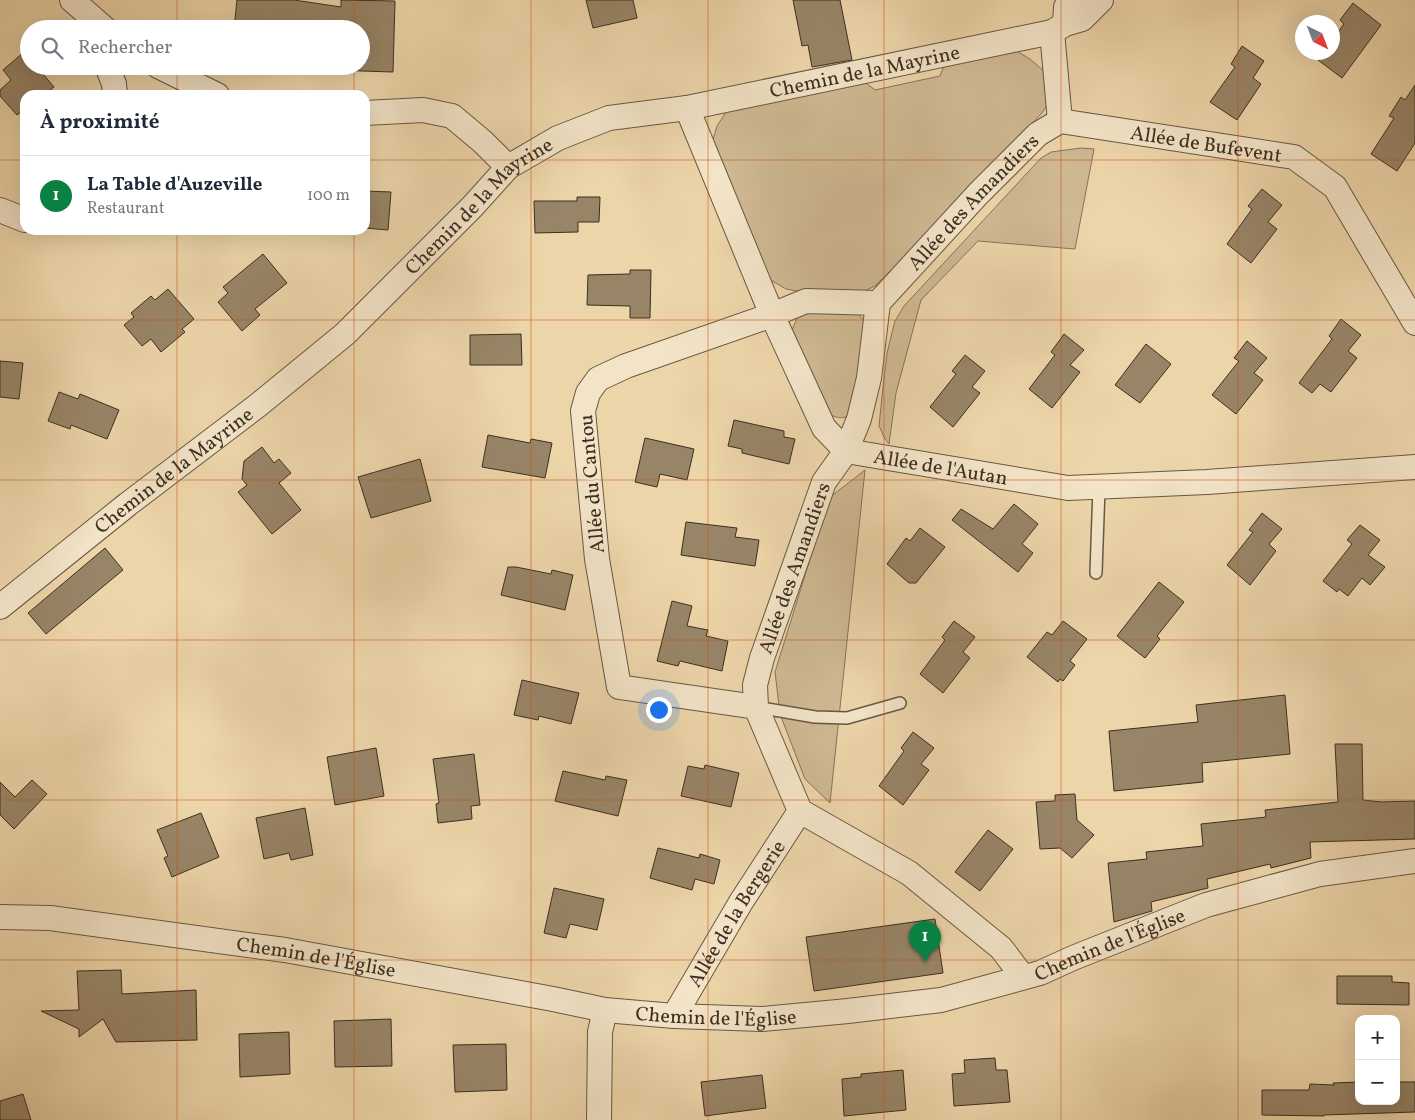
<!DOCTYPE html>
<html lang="fr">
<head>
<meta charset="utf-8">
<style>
  :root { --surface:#fff; --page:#f2f2f3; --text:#1f2937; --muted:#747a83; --line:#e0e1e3; --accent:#0b8043 }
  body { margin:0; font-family:Vollkorn,serif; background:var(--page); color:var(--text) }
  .controls { position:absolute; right:15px; bottom:15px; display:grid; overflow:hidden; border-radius:10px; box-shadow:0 5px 20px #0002 }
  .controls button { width:45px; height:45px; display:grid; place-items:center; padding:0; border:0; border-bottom:1px solid var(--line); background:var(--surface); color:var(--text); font:25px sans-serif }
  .compass { position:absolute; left:1295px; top:15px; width:45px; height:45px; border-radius:50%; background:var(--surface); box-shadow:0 5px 20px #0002; rotate:138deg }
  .you { position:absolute; left:658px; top:709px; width:18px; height:18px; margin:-12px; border:4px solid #fff; border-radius:50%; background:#1a73e8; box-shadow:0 0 0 8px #1a73e833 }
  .badge { display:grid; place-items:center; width:32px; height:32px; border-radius:50%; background:var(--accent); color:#fff; font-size:16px; font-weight:700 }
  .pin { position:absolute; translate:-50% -41px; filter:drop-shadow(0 1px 2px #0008) }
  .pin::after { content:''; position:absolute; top:26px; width:18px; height:15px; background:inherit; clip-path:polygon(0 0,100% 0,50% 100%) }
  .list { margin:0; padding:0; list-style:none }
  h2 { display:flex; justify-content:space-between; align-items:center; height:65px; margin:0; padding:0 20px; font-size:21px }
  h2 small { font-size:16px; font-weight:400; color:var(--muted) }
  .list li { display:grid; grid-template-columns:32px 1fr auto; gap:15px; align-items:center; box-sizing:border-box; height:80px; padding:0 20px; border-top:1px solid var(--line) }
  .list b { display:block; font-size:19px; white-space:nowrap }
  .list p { margin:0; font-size:16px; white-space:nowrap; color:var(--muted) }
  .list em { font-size:16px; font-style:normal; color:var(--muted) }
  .icon { flex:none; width:28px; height:28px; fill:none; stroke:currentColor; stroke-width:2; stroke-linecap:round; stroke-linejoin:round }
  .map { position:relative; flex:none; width:1415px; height:1120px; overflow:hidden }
  .search { position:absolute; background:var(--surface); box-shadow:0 5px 20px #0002; left:20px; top:20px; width:350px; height:55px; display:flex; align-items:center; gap:12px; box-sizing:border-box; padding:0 18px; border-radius:28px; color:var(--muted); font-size:19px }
  .panel { position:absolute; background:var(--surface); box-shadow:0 5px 20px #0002; left:20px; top:90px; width:350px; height:145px; border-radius:15px }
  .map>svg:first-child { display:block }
</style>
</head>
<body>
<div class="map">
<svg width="1415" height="1120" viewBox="0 0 1415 1120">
  <rect width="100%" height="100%" fill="#edd5aa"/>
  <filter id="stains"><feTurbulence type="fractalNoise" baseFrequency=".004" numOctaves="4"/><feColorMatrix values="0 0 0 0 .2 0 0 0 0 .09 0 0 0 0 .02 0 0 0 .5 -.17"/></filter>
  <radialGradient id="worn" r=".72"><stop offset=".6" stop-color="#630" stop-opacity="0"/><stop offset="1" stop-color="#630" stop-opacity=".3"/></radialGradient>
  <g fill="#cfb993" stroke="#86745a">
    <polygon points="1013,49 1030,59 1045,72 1048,103 1042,113 901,261 875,286 862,292 806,293 786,289 769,279 712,143 717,126 728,109 861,79 875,90 940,76 945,63"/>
    <polygon points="1081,148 1094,149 1075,249 978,241 921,300 896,393 889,444 885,439 879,426 883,387 887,353 895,321 904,306 1041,158 1051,152"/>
    <path d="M806 308 855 312 863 319 865 331 854 411C845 420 839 419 829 414L792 330 797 318Z"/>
    <polygon points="865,470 830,803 805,779 780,714 775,672 829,498"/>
  </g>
  <g fill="#988568" stroke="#3c2f20">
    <polygon points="237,0 294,0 341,7 341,0 395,1 393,72 332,70 333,66 361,66 361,29 234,29"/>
    <polygon points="586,0 633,0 637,18 593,28"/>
    <polygon points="793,0 840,0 852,60 812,67 808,45 802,46"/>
    <polygon points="1353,3 1381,25 1342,78 1318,60 1323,52 1332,52 1332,40 1344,24 1340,20"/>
    <polygon points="1242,46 1264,61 1253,78 1261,84 1237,120 1210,102 1235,67 1231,64"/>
    <polygon points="24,52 29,58 29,66 36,66 54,87 44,95 25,95 25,109 17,115 0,96 0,90 11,80 3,70"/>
    <polygon points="1415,85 1415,143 1397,171 1371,154 1394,118 1389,116 1401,97 1405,100"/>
    <polygon points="1262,189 1282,205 1268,222 1277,229 1251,263 1227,244 1252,209 1248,206"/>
    <polygon points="365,191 391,192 388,230 365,228"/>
    <polygon points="577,197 600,197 599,222 578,222 578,232 535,233 534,201 577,201"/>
    <polygon points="263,254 287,283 255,309 260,315 242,331 218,302 228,293 223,287"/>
    <polygon points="630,270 651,270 650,318 630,318 630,306 587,305 588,275 630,274"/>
    <polygon points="168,289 194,319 182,329 185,332 161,352 151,339 142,346 124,325 134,317 131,313 151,296 155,300"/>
    <polygon points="1341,319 1361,335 1348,351 1357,358 1331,392 1320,384 1312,393 1299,383 1332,339 1329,336"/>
    <polygon points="521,334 522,365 470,365 470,335"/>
    <polygon points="1064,334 1084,350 1070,365 1080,372 1052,408 1029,389 1055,355 1051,352"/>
    <polygon points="1247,341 1267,358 1254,373 1263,380 1236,414 1212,395 1239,361 1234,358"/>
    <polygon points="1146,344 1171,364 1140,403 1115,385"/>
    <polygon points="965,355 985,371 972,387 980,393 953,427 930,407 956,374 952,371"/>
    <polygon points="0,361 23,363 19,399 0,397"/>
    <polygon points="59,392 78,399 80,394 119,410 107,439 71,425 70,429 48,421"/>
    <polygon points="734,420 784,431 784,437 795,439 789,464 742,453 742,449 728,446"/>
    <polygon points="488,435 530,443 531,439 552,443 545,478 482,467"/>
    <polygon points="645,438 694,449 687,480 660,474 657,487 635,482"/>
    <polygon points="262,447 274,463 279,459 291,473 279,483 301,510 272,534 238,492 247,485 242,479 244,461"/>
    <polygon points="420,459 431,501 371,518 358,477"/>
    <polygon points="1014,504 1038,524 1022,544 1033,553 1018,572 952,520 961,509 993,529"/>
    <polygon points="1262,513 1282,529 1269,544 1276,551 1250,585 1227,565 1253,532 1249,530"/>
    <polygon points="686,522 737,528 735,537 759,540 755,566 681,555"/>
    <polygon points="1360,525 1380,540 1368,555 1385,567 1370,585 1362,578 1348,596 1339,589 1337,592 1323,581 1352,544 1347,540"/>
    <polygon points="920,528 945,547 916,583 909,583 887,564 906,538 910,541"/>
    <polygon points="105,548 123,570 46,634 28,613"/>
    <polygon points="508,567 516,567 551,574 552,570 573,575 565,610 501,595"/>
    <polygon points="1159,582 1184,602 1157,636 1160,639 1145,658 1117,636"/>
    <polygon points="672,601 692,606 687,626 708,630 706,636 728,641 722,671 680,661 678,666 657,661"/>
    <polygon points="954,621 975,637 963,652 970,658 943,693 920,674 945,640 942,637"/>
    <polygon points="1063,621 1087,639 1070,661 1075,665 1063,681 1060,679 1058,682 1027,657 1047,632 1052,635"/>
    <polygon points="522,680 579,693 571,724 539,716 538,720 514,715"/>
    <polygon points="1285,695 1290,754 1202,763 1203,782 1114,791 1109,731 1198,722 1196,705"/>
    <polygon points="913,732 934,748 921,764 929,770 903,805 879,786 904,751 901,748"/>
    <polygon points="1335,744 1362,744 1363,800 1381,802 1415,801 1415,839 1310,842 1311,858 1271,868 1270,864 1207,879 1208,888 1151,902 1152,911 1114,922 1108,863 1147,859 1146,852 1203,846 1201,824 1266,817 1265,810 1338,802"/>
    <polygon points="376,748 384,796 335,805 327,757"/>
    <polygon points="474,754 480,805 471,806 472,819 438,823 436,804 439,803 433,759"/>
    <polygon points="705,765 739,773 731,807 681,796 688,766 704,769"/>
    <polygon points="563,771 605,780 606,776 627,780 618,816 555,801"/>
    <polygon points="32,780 47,794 14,829 0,815 0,782 15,797"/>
    <polygon points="1075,794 1077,820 1094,835 1072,858 1060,848 1040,849 1036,802 1055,801 1055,795"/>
    <polygon points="305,808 313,855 291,860 289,853 264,859 256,818"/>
    <polygon points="201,813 219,857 172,877 164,858 168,856 157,830"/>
    <polygon points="988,830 1013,849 980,891 955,872"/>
    <polygon points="658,848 699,858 700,854 720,860 714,884 695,879 692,890 650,878"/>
    <polygon points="554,888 604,899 597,930 570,924 566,938 544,933"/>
    <polygon points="935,919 943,973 814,991 806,937"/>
    <polygon points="121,970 122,994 196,990 197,1040 116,1042 103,1019 79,1037 79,1029 41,1011 79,1010 77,971"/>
    <polygon points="1337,976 1392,976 1392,982 1409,983 1409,1005 1337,1004"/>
    <polygon points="391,1019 392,1066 335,1067 334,1021"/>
    <polygon points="289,1032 290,1074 240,1077 239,1034"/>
    <polygon points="506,1044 507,1090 455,1092 453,1045"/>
    <polygon points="995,1058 996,1070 1007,1070 1010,1102 954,1106 952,1074 965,1073 964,1060"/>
    <polygon points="903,1070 906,1110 844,1116 842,1079 861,1077 861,1074"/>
    <polygon points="762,1075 766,1108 705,1116 701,1082"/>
    <polygon points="1359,1082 1359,1101 1396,1101 1396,1082 1415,1082 1415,1112 1324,1115 1324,1116 1262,1115 1262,1090 1309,1090 1310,1084 1334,1085 1333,1083"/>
    <polygon points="23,1094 31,1120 0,1120 0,1101"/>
  </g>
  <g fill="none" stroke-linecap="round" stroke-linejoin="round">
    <defs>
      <g id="lane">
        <polyline points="1096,573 1099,487"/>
        <polyline points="756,707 815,717 847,718 900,703"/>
      </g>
      <g id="street">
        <polyline points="72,0 105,29"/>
        <polyline points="1065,24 1066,7 1073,0"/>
        <polyline points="1052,32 1060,121"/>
        <polyline points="107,66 114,84 115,95"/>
        <polyline points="158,66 217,95"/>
        <path id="s1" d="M687 108 772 315 824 428 846 451 1068 488 1207 482 1415 467"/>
        <polyline points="365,113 423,110 452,116 483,142 508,167"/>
        <path id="s2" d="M1060 121 1294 157 1335 187 1415 323"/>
        <polyline points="0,210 25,220"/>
        <path id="s3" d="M0 607 128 504 257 406 345 334 472 207 508 167 558 138 609 118 687 108 1052 32 1065 24 1082 19 1101 0"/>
        <polyline points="756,707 619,687 597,559 583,411 588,393 598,379 626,366 772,315 806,301 878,303"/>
        <path id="s4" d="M0 917 50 918 285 950 553 999 605 1010 674 1016 762 1019 848 1011 941 1000 1040 973 1073 958 1206 905 1320 874 1415 861"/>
        <path id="s5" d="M1023 977 1001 948 909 873 800 811 756 707 755 685 762 658 824 482 846 451 859 419 869 378 878 303 978 194 1038 134 1060 121"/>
        <path id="s6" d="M674 1016 741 902 800 811"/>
        <polyline points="599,1120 600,1032 605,1010"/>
      </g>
    </defs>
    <use href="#lane" stroke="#685842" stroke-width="14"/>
    <use href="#street" stroke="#685842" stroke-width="26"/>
    <use href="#lane" stroke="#f3e4c8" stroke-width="11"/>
    <use href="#street" stroke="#f3e4c8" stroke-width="24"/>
  </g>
  <path fill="none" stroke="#ce530f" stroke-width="1" stroke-opacity="0.55" d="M177 0V29M354 0V29M531 0V1120M708 0V1120M884 0V1120M1061 0V1120M1238 0V1120M177 66V95M354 66V95M0 160H25M365 160H1415M177 230V1120M354 230V1120M0 320H1415M0 480H1415M0 640H1415M0 800H1415M0 960H1415"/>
  <g text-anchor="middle" stroke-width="5" stroke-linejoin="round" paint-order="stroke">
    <g font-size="20" fill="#3c2f20" stroke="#f3e4c8">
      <text dy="7" stroke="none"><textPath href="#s3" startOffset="1046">Chemin de la Mayrine</textPath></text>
      <text dy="7" stroke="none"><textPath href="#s2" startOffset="148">Allée de Bufevent</textPath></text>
      <text dy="7" stroke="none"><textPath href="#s5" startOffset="959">Allée des Amandiers</textPath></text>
      <text dy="7" stroke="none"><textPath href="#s3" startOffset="626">Chemin de la Mayrine</textPath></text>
      <text dy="7" stroke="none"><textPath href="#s1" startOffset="476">Allée de l'Autan</textPath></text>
      <text dy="7" stroke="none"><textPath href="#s3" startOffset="221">Chemin de la Mayrine</textPath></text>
      <text transform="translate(591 484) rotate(-95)" y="7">Allée du Cantou</text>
      <text dy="7" stroke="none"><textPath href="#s5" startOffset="539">Allée des Amandiers</textPath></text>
      <text dy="7" stroke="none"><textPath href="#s6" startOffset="120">Allée de la Bergerie</textPath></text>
      <text dy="7" stroke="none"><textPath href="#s4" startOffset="1128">Chemin de l'Église</textPath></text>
      <text dy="7" stroke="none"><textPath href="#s4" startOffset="319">Chemin de l'Église</textPath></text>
      <text dy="7" stroke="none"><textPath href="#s4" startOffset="724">Chemin de l'Église</textPath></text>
    </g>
  </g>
  <rect width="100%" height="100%" filter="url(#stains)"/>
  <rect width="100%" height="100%" fill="url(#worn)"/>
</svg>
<div class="controls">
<button>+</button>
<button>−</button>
</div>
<svg class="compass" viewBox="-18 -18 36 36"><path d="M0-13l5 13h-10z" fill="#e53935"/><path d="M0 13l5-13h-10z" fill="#747a83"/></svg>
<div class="you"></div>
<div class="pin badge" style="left:925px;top:962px">1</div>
<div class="search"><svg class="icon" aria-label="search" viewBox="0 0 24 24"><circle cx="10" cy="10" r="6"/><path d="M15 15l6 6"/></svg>Rechercher</div>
<section class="panel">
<h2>À proximité<small></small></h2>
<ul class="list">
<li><span class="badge">1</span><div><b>La Table d'Auzeville</b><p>Restaurant</p></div><em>100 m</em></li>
</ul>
</section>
</div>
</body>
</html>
